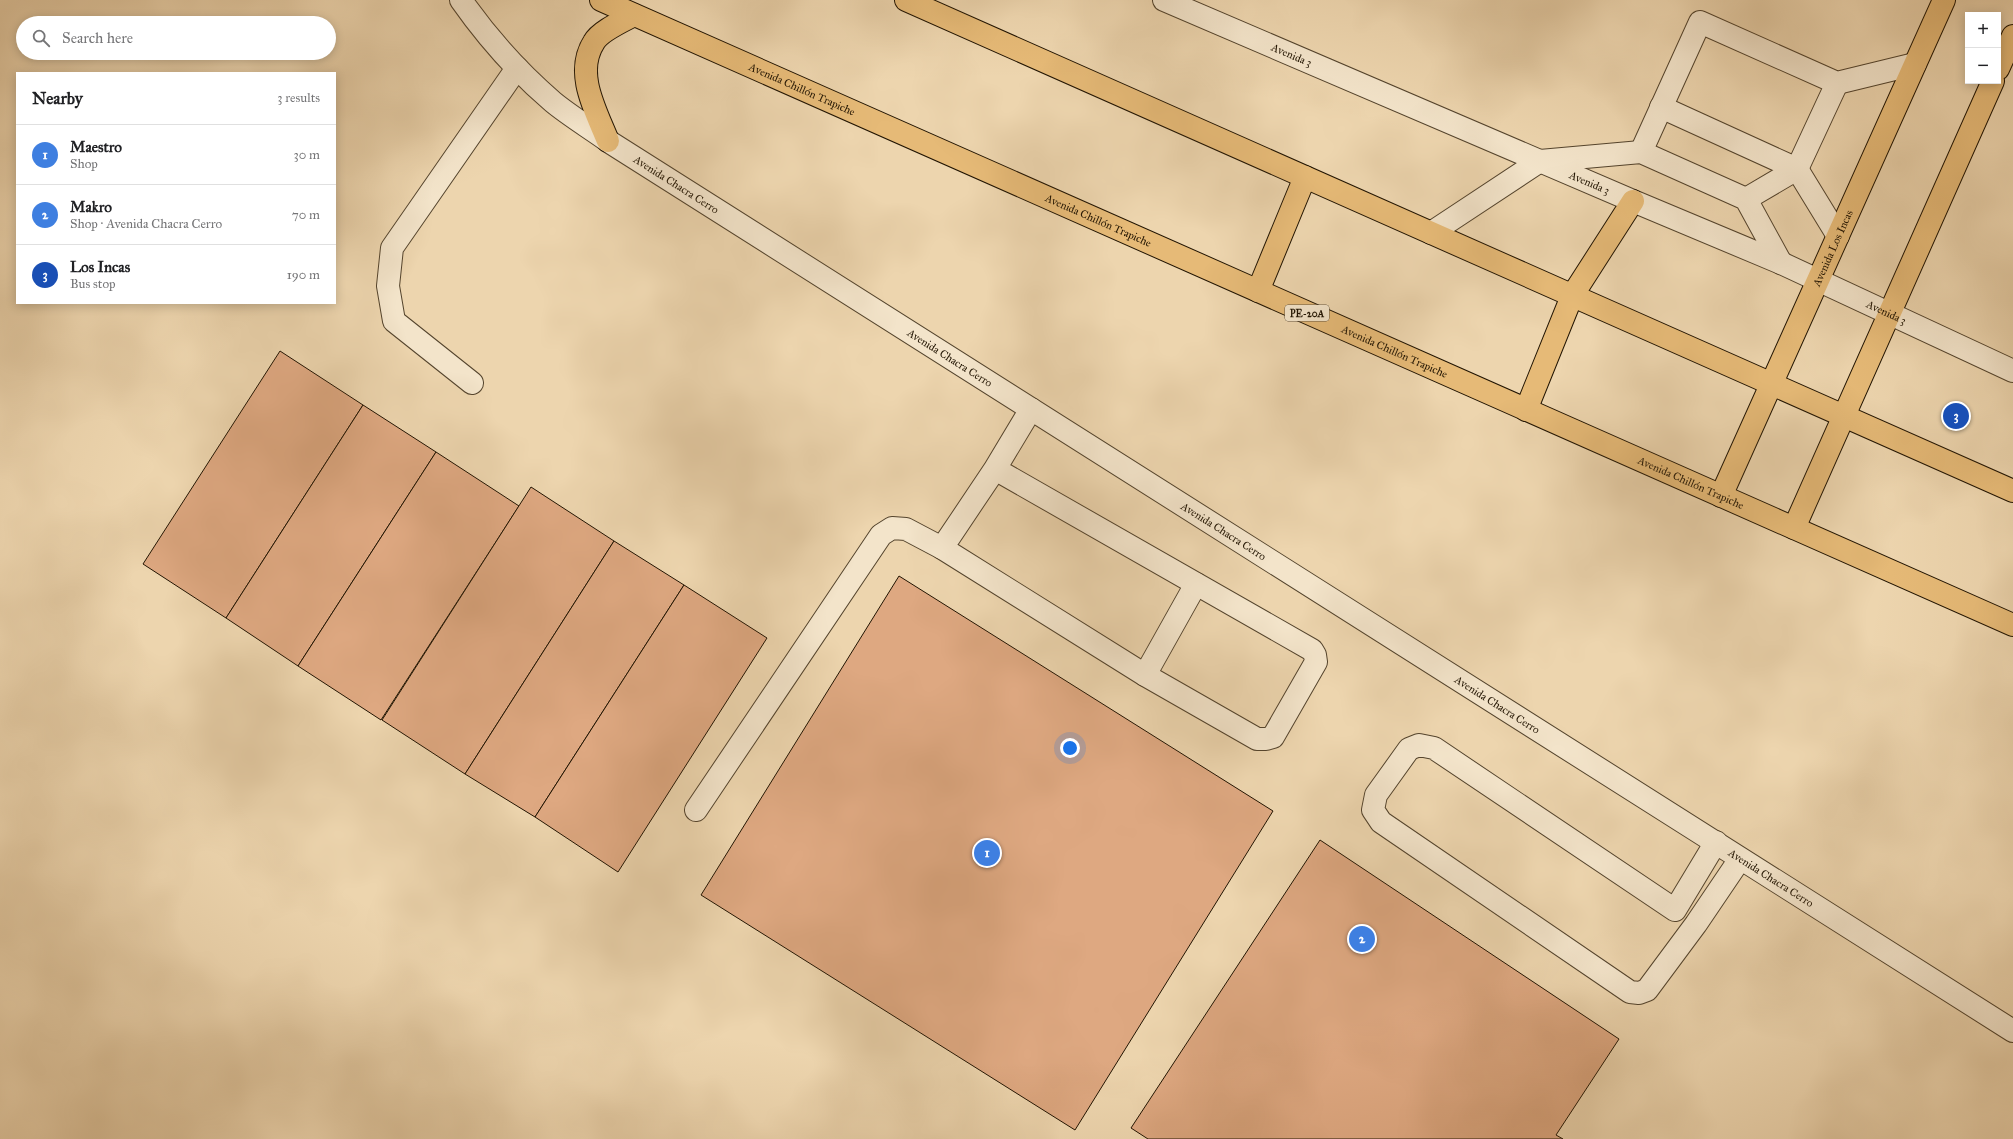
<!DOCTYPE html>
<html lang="en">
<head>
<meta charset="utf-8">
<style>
  :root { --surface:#fff; --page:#f6f6f6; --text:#202124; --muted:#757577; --line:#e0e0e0; --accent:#8f2418 }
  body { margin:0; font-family:"IM FELL Great Primer",serif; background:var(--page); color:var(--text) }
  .controls { position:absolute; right:12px; top:12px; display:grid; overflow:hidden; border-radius:0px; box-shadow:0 2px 10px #0003 }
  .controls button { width:36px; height:36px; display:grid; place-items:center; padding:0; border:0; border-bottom:1px solid var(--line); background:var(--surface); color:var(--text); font:20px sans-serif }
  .you { position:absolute; left:1070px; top:748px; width:14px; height:14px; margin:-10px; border:3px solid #fff; border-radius:50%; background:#1a73e8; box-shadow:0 0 0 6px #1a73e833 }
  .badge { display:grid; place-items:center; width:26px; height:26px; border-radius:50%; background:var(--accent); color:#fff; font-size:13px; font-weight:700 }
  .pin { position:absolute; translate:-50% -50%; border:2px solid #fff; box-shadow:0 1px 4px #0006 }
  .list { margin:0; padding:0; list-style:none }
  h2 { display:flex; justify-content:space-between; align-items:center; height:52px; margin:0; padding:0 16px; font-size:17px }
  h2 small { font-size:13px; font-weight:400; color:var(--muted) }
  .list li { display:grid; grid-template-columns:26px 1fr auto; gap:12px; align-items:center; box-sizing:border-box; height:60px; padding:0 16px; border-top:1px solid var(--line) }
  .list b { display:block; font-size:15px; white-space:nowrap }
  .list p { margin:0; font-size:13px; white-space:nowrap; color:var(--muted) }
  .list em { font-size:13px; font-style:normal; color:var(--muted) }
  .icon { flex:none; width:22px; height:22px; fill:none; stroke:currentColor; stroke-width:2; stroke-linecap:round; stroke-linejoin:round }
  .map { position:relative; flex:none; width:2013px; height:1139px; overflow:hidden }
  .search { position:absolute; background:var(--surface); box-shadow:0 2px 10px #0003; left:16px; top:16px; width:320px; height:44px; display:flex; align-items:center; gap:10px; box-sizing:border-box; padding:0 14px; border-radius:22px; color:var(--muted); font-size:15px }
  .panel { position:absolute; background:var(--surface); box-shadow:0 2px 10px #0003; left:16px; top:72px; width:320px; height:232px; border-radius:0px }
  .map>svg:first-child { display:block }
</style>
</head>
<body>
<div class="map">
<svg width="2013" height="1139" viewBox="0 0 2013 1139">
  <rect width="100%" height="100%" fill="#edd5ae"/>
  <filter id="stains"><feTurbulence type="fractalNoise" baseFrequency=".005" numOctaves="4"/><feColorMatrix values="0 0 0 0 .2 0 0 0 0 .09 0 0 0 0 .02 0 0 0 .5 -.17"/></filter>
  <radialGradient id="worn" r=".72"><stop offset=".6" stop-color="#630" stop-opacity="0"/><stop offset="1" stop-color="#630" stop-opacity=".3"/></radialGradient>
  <g fill="#dea881" stroke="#211402">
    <polygon points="280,351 363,405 226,618 143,564"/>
    <polygon points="363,405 436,452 298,666 226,618"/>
    <polygon points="436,452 519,506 381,720 298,666"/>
    <polygon points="531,487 614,541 465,774 382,720"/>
    <polygon points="614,541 684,585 535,817 465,774"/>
    <polygon points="899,576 1273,811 1075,1130 701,895"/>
    <polygon points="684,585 767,638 618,872 535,817"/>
    <polygon points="1320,840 1619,1039 1556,1135 1563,1139 1148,1139 1131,1128"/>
  </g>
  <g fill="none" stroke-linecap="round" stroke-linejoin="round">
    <defs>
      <g id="minor">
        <path id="s1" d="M461 0C487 37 518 72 553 102 570 116 590 128 608 141L2013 1031"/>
        <path id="s2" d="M1164 0 1633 201 1781 263 2013 371"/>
        <polyline points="1661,107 1797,169 1838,236"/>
        <polyline points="1641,152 1700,22 1837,83 1915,64"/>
        <polyline points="1746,199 1797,169 1837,83"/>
        <polyline points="1431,233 1540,161 1641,152 1746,199 1781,263"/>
        <polyline points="472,383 394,321 388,286 392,248 517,68"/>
        <polyline points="995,469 1312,650 1315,655 1316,662 1273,737 1266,739 1257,739 1145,675 942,548 995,469 1031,409"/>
        <polyline points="1145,675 1196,584"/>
        <polyline points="696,810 881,535 892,528 906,529 942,548"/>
        <polyline points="1716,842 1675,910 1434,748 1419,745 1409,749 1376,795 1373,810 1381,822 1630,992 1639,993 1647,990 1696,924 1740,859"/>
      </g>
      <g id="major">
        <path id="s3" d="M601 0 2013 625"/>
        <polyline points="906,0 2013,491"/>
        <polyline points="1998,69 2013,36"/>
        <path d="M608 141C596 111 574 73 594 42 600 31 623 21 634 15"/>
        <polyline points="1258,291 1305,177"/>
        <polyline points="1526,410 1572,296 1633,201"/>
        <path id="s4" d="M1721 496 1944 0"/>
        <polyline points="1794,528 1993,81"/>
      </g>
    </defs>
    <use href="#minor" stroke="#54442d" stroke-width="24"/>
    <use href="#major" stroke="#211402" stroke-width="24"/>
    <use href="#minor" stroke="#f3e4ca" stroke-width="22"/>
    <use href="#major" stroke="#e6ba77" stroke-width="22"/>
  </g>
  <g text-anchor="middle" stroke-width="3" stroke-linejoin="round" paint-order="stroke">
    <rect fill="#f3e4ca" stroke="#60523e" stroke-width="1" x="1285" y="305" width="44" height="16" rx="3"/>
    <g font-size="10" font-weight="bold" fill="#211402">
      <text x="1307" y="317">PE-20A</text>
    </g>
    <g font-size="11" fill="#211402" stroke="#f3e4ca">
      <text dy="4" stroke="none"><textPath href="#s2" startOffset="139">Avenida 3</textPath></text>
      <text dy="4" stroke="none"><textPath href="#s3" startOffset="220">Avenida Chillón Trapiche</textPath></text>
      <text dy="4" stroke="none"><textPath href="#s2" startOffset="463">Avenida 3</textPath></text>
      <text dy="4" stroke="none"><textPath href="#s1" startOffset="286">Avenida Chacra Cerro</textPath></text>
      <text dy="4" stroke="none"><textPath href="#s3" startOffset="544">Avenida Chillón Trapiche</textPath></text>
      <text dy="4" stroke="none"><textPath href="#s4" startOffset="272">Avenida Los Incas</textPath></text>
      <text dy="4" stroke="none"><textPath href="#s2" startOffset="787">Avenida 3</textPath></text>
      <text dy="4" stroke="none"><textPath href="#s3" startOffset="868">Avenida Chillón Trapiche</textPath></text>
      <text dy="4" stroke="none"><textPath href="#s1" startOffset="610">Avenida Chacra Cerro</textPath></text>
      <text dy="4" stroke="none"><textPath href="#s3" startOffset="1192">Avenida Chillón Trapiche</textPath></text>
      <text dy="4" stroke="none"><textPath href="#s1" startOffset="934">Avenida Chacra Cerro</textPath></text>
      <text dy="4" stroke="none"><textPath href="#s1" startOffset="1258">Avenida Chacra Cerro</textPath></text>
      <text dy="4" stroke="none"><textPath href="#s1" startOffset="1582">Avenida Chacra Cerro</textPath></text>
    </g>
  </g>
  <rect width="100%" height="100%" filter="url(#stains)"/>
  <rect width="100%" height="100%" fill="url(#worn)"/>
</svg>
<div class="controls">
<button>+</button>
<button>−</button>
</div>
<div class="you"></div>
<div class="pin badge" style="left:987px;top:853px;background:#3f7fe0">1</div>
<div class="pin badge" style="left:1362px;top:939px;background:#3f7fe0">2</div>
<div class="pin badge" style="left:1956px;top:416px;background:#1a4fb4">3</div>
<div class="search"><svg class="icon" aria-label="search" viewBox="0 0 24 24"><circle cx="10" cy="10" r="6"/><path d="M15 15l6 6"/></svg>Search here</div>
<section class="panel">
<h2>Nearby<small>3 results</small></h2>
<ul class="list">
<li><span class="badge" style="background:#3f7fe0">1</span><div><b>Maestro</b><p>Shop</p></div><em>30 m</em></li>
<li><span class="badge" style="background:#3f7fe0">2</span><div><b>Makro</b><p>Shop · Avenida Chacra Cerro</p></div><em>70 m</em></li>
<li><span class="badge" style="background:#1a4fb4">3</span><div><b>Los Incas</b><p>Bus stop</p></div><em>190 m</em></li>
</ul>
</section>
</div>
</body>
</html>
